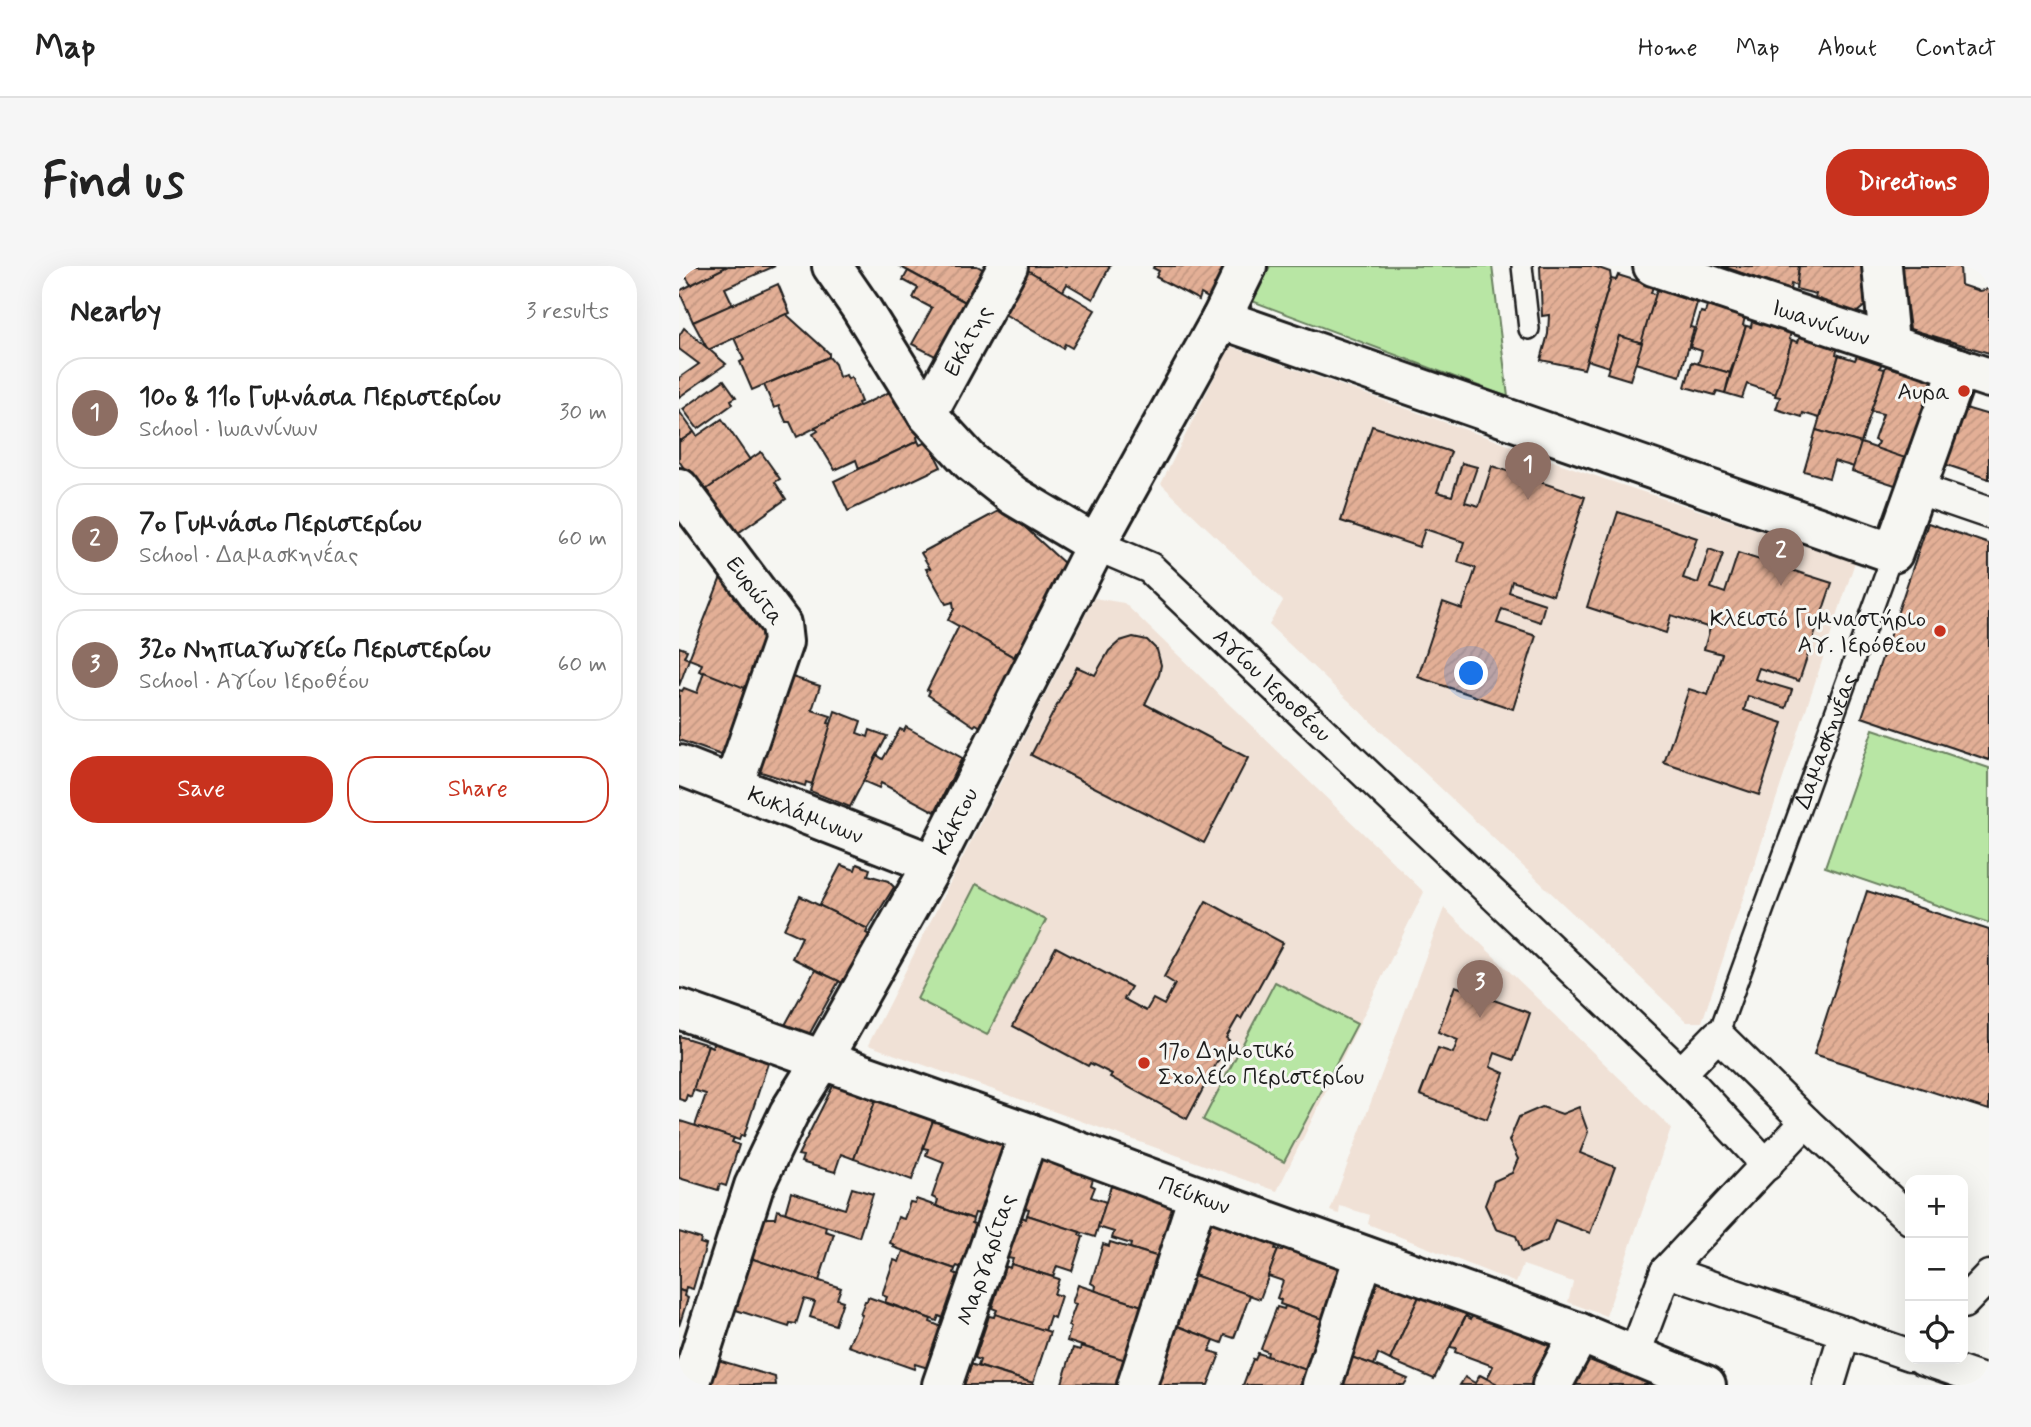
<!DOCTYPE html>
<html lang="en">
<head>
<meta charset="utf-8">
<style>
  :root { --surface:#fff; --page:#f6f6f6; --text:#222; --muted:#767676; --line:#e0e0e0; --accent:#c8321e }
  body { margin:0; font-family:Mynerve,sans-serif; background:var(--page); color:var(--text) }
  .controls { position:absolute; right:21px; bottom:21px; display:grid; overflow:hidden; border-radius:14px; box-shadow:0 7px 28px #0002 }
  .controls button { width:63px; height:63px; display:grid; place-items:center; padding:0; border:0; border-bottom:2px solid var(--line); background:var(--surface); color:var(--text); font:35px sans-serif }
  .you { position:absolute; left:793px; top:408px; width:24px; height:24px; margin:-18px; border:5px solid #fff; border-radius:50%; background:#1a73e8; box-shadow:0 0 0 10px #1a73e833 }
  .badge { display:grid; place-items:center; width:46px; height:46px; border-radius:50%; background:var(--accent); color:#fff; font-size:23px; font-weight:700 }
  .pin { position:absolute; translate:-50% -58px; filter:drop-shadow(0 2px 4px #0008) }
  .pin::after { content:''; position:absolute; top:37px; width:24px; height:21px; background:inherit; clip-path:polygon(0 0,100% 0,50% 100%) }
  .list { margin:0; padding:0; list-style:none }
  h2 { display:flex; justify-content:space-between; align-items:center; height:91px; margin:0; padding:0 28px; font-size:30px }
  h2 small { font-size:23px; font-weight:400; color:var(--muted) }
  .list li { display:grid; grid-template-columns:46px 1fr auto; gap:21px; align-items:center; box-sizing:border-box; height:112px; margin:0 14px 14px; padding:0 14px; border:2px solid var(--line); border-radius:28px }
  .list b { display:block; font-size:26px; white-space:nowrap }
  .list p { margin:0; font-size:23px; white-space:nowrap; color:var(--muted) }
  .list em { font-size:23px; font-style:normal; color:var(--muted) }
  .actions { display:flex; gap:14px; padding:21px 28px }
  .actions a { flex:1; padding:16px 0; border:2px solid var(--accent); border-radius:28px; text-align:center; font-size:24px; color:var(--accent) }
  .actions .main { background:var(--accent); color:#fff }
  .icon { flex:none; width:38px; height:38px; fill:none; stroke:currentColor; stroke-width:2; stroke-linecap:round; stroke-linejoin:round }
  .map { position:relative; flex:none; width:1310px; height:1119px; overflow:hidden; border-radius:28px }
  header { display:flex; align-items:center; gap:42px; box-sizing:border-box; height:98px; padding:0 35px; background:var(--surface); border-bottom:2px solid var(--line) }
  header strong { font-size:33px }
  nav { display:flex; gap:38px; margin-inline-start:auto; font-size:24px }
  .intro { display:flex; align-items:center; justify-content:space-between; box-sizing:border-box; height:168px; padding:0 42px }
  h1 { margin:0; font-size:49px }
  .button { padding:18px 32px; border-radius:28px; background:var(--accent); color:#fff; font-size:24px; font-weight:700 }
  main { display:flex; gap:42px; padding:0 42px }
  aside { flex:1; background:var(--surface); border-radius:28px; box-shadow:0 7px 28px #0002 }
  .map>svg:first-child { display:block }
</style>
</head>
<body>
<header>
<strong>Map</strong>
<nav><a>Home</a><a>Map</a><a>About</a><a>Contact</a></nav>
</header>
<div class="intro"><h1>Find us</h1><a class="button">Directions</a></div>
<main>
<aside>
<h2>Nearby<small>3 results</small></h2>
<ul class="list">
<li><span class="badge" style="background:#8d6e63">1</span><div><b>10ο &amp; 11ο Γυμνάσια Περιστερίου</b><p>School · Ιωαννίνων</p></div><em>30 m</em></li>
<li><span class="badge" style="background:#8d6e63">2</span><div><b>7ο Γυμνάσιο Περιστερίου</b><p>School · Δαμασκηνέας</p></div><em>60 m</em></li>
<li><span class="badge" style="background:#8d6e63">3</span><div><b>32ο Νηπιαγωγείο Περιστερίου</b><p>School · Αγίου Ιεροθέου</p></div><em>60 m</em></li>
</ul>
<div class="actions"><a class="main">Save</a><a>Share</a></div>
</aside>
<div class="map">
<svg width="1310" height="1119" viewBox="0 0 1310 1119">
  <defs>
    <pattern id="building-hatch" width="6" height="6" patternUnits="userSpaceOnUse" patternTransform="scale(1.75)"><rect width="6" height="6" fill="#e3af96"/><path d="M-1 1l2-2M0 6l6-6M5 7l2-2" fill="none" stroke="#c29681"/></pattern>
  </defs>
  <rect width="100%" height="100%" fill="#f6f6f2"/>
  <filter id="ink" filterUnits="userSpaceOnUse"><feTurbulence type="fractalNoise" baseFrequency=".0143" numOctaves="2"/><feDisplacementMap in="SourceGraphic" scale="14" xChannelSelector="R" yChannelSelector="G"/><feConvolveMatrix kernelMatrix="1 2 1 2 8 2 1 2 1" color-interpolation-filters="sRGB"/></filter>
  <g filter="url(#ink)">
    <g fill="#f0e1d6">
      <polygon points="551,80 928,214 1176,296 1023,756 1008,756 590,359 604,335 482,218"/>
      <polygon points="415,332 445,337 745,626 598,925 189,779"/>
      <polygon points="765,642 992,862 927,1050 889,1036 894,1016 844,999 837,1017 689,958 691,949 661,940 660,948 651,945"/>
    </g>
    <g fill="#b8e6a4" stroke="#6a8160" stroke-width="2">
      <polygon points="591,0 813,0 829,131 573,35"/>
      <polygon points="1194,463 1310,502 1310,657 1146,601"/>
      <polygon points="297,618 367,654 308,769 238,733"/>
      <polygon points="596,716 678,758 605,896 524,854"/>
    </g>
    <g fill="url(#building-hatch)" stroke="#1c1c1c" stroke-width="2">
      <polygon points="0,0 47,0 48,1 12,19 7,11 0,16"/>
      <polygon points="49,0 96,0 46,22 54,39 14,56 0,25"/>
      <polygon points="220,0 298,0 307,5 290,38"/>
      <polygon points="346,0 431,0 414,33 388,18 384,25 345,2"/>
      <polygon points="475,0 547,0 531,33 522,28 520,34 477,11 480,5 474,2"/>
      <polygon points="861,0 914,0 931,6 932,13 905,103 862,94 869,68 870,49 863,50"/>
      <polygon points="1043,0 1120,0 1118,20 1112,18 1111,24"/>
      <polygon points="1120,0 1190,0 1194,33 1177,47 1136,32 1137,28 1117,23"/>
      <polygon points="1222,0 1281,0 1282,19 1300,25 1310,23 1310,87 1231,63"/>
      <polygon points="345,2 416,44 393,82 386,78 384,82 320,45"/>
      <polygon points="229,5 290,38 260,92 233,78 253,42 234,32 239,22 224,14"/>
      <polygon points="939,9 974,20 972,27 977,28 963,77 940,70 930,101 908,94 932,13 937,14"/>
      <polygon points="99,18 111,47 29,84 14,56"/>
      <polygon points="978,24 1018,37 1011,61 1015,62 1001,110 956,97"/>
      <polygon points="1028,40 1066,51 1064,59 1067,60 1051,107 1019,98 1023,85 1011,81 1022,46 1026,47"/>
      <polygon points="107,48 150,87 150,91 73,124 61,96 65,94 55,72"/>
      <polygon points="1073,55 1112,67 1110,73 1113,74 1097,128 1068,118 1063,132 1046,127 1067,60 1072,61"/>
      <polygon points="5,62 47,98 0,131 0,112 20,98 0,83 0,70"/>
      <polygon points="940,70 963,77 951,114 928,107"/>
      <polygon points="1121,70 1159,81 1157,88 1160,89 1140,152 1124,147 1123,151 1097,143 1101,131 1096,130 1113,74 1119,76"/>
      <polygon points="1179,87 1203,95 1201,102 1206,103 1182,177 1137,164 1160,89 1176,94"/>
      <polygon points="150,91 156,98 160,111 167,109 169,113 172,111 182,136 179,137 180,140 118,171 111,156 107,156 100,140 95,142 85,119"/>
      <polygon points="1013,96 1051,107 1046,127 1038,125 1036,129 1006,121"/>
      <polygon points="1207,100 1257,115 1229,193 1196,183 1199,176 1195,174 1204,148 1192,145"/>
      <polygon points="45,114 57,131 52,134 54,138 19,163 4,143"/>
      <polygon points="217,123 243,168 238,171 239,175 180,203 177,194 156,204 134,168 139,165 136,161"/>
      <polygon points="1283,141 1310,149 1310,213 1265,198"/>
      <polygon points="0,145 15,166 0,176"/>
      <polygon points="43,153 71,194 23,228 0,195 0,176 15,166 18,170"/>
      <polygon points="693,160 772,186 758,226 773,230 783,197 798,201 786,236 800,240 813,200 906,231 874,329 833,315 830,326 866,338 861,356 823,343 818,357 857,370 834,443 739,411 764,336 783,343 797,302 779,296 785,276 746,263 740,281 662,255"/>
      <polygon points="1137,164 1182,177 1175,201 1155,195 1150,212 1125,205"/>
      <polygon points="239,175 241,179 249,175 262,201 169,245 155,215"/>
      <polygon points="1182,177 1229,193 1219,220 1173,205"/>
      <polygon points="82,186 101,213 96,216 107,233 59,267 53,258 48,262 26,230 31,227 28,223"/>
      <polygon points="325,242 386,298 341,388 337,387 335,391 269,354 275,343 274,336 267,338 247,303 251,302 242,287"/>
      <polygon points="939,246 1018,272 1004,312 1019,317 1030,283 1044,288 1032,322 1046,327 1059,287 1153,317 1120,415 1080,402 1076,413 1113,424 1107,442 1069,430 1065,444 1104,457 1080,529 985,497 1010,423 1029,429 1043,388 1025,383 1031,362 992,349 987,367 908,341"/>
      <polygon points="1249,257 1310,278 1310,494 1183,451"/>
      <polygon points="42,311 47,314 91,366 70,425 20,405 23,398 10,393"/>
      <polygon points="280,360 338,393 302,461 297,458 295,460 249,429 251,425 248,424"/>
      <polygon points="454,371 468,374 478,384 482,399 480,409 466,438 569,492 525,577 352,489 398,401 416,409 430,385 441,375"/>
      <polygon points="0,381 8,384 5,391 10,393 0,420"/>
      <polygon points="25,406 66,422 64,428 68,429 45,490 0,474 0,424 3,425 5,422 18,427"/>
      <polygon points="110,410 141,420 133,444 152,450 149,457 153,458 133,518 127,516 126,520 79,505"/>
      <polygon points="156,445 182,455 178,467 189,471 191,464 208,470 171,541 131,525"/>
      <polygon points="227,461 283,492 256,546 202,517 200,522 184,515 198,489 204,493 221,463 225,465"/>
      <polygon points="178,598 191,603 189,609 209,615 215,621 189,663 140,640 162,599 176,604"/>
      <polygon points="1188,625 1310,664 1310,844 1135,788"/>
      <polygon points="121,630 189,663 187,667 191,669 165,718 113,692 123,671 105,663"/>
      <polygon points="527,635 604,677 562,753 559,751 547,772 550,774 508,853 431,811 433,808 411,797 409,800 334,760 377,681 452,721 445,733 467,745 474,733 485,739 496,718 485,711"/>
      <polygon points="136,704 160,715 127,774 105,761"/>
      <polygon points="776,720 851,747 835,794 816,787 811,801 825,807 808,853 741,829 759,782 774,787 779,774 759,766"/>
      <polygon points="0,770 29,779 12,831 8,829 6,835 0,833"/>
      <polygon points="35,774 91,791 65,870 62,869 60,874 16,860 27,828 14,824 29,779 33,781"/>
      <polygon points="156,816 197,833 175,893 162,888 156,906 122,896 124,890 119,889"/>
      <polygon points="197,833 255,852 233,914 175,893"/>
      <polygon points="863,841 883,848 900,841 909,866 901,887 936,901 911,967 876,954 868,975 843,986 837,970 817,963 806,939 815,915 833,907 839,893 830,875 840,851"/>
      <polygon points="255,852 328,872 301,948 296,947 294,953 257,940 259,934 253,931 265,896 247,889 249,883 244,882"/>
      <polygon points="1,855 55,872 53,876 60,879 47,920 41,918 39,924 0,912"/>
      <polygon points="363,887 417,904 412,919 416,921 412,931 427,936 416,971 348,949 350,943 345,942"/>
      <polygon points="439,919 503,940 483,992 451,982 452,978 433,972 435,966 419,961 432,920 438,922"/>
      <polygon points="173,922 194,928 180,971 106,947 112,926 166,943"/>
      <polygon points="237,933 294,953 293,957 298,959 283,1002 278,1000 276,1003 214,981 216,979 211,977 219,951 225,953 231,936 236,937"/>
      <polygon points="98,944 147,961 146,965 155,968 140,1015 71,992 80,961 87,952 96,952"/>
      <polygon points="348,949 401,966 400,969 404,971 393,1005 378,1000 374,1011 332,998 334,993 328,992 341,950 347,953"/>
      <polygon points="529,953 598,978 596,983 599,984 581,1033 515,1009 517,1004 511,1002"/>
      <polygon points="0,966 22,973 21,977 27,979 14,1023 7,1021 6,1026 0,1024"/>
      <polygon points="431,976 483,992 472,1043 416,1025 417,1020 412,1017 424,978 430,980"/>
      <polygon points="605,979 667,1002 646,1054 601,1038 602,1034 598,1032 604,1015 589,1010 599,984 603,985"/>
      <polygon points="224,985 276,1003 275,1007 282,1010 266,1053 260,1050 258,1055 206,1036 208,1031 203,1029 215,994 220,996"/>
      <polygon points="71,992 162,1022 158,1033 164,1035 156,1059 131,1051 136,1036 125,1033 117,1058 111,1057 110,1061 54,1043"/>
      <polygon points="332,998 380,1013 375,1028 382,1030 375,1052 371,1050 366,1065 316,1048 318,1044 313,1042 326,1000 331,1002"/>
      <polygon points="515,1009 571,1029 555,1072 546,1069 543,1077 496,1059 507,1012 513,1015"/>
      <polygon points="695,1013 741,1029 711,1094 699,1088 695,1099 672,1091"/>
      <polygon points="399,1019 472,1043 454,1097 388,1075 392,1061 389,1060 397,1038 393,1037"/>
      <polygon points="0,1024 6,1026 5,1030 9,1032 0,1060"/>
      <polygon points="742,1026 790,1043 755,1113 711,1094"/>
      <polygon points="189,1031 252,1053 251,1056 263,1061 249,1102 236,1098 235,1103 169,1080 183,1049 181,1048 186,1035 188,1035"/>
      <polygon points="606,1040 646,1054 627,1104 588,1090 589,1086 582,1083 598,1041 605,1043"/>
      <polygon points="316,1048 371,1066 354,1117 299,1100 301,1094 296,1092 310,1050 315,1051"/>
      <polygon points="794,1048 876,1082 856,1119 820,1119 808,1113 814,1100 776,1086 777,1082 771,1081 787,1050 792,1053"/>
      <polygon points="496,1059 535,1074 530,1085 541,1088 529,1119 474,1119"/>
      <polygon points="402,1080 450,1095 445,1119 383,1117 394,1082 401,1084"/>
      <polygon points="579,1087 633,1106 629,1119 564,1119 574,1093 576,1094"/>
      <polygon points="672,1091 695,1099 729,1113 725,1119 663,1119"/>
      <polygon points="905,1092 969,1117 968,1119 889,1119"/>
      <polygon points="39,1094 96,1111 97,1119 25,1119"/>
      <polygon points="291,1098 354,1117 354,1119 284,1119"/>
      <polygon points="801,1109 820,1119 781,1119 786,1111 796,1117"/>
    </g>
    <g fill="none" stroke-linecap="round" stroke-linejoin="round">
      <defs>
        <g id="service">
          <polyline points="843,0 850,63"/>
          <path id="s1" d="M1039 769 1214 287"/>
        </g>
        <g id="pedestrian">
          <polyline points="1237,222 1310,247"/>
          <path id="s2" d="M417 279 471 302 1002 807 1039 769 1127 856 1231 953"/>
          <polyline points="1002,807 1088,899"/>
          <polyline points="987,1005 1231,1089"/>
          <polyline points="1284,1037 1310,1010"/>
          <polyline points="955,1090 987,1005 1127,856"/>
          <polyline points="1243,1093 1310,1116"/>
          <polyline points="1150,1119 1166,1066"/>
        </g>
        <g id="minor">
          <polyline points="153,0 182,42 248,148 292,196 335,230 417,279"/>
          <polyline points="1203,0 1210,77"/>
          <polyline points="542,53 1214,287 1280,102"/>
          <path id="s3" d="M248 148 329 0"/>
          <path id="s4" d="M0 222 102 358 104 376 54 520"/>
          <path id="s5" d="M0 499 254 598"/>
          <path id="s6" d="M0 743 350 867 519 930 901 1067 1027 1119"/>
          <path id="s7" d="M11 1119 75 920 110 847 143 794 254 598 417 279 542 53 568 0"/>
          <path id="s8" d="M263 1119 350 867"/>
          <polyline points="458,1119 519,930"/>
          <polyline points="643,1119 685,990"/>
          <polyline points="873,1119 901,1067"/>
        </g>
        <g id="tertiary">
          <path id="s9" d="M974 0 1310 112"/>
        </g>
      </defs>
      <use href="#service" stroke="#1c1c1c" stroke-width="24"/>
      <use href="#pedestrian" stroke="#1c1c1c" stroke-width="35"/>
      <use href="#minor" stroke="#1c1c1c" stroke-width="44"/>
      <use href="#tertiary" stroke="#1c1c1c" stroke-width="44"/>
      <use href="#service" stroke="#f6f6f2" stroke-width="19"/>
      <use href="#pedestrian" stroke="#f6f6f2" stroke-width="30"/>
      <use href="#minor" stroke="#f6f6f2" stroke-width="38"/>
      <use href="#tertiary" stroke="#f6f6f2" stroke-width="38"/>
    </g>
  </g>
  <g fill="#c8321e" stroke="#f6f6f2" stroke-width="2.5">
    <circle cx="1285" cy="125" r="7"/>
    <circle cx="1261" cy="365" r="7"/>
    <circle cx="465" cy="797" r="7"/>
  </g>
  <g text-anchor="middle" stroke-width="6" stroke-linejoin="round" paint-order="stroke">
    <g font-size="23" fill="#1c1c1c" stroke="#f6f6f2">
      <text dy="8" stroke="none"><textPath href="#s9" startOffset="177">Ιωαννίνων</textPath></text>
      <text dy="8" stroke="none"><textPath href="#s3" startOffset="84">Εκάτης</textPath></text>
      <text dy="8" stroke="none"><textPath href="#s4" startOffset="128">Ευρώτα</textPath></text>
      <text dy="8" stroke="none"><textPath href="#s2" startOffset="228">Αγίου Ιεροθέου</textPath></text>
      <text dy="8" stroke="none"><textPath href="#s1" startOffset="313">Δαμασκηνέας</textPath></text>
      <text dy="8" stroke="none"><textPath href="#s5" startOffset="136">Κυκλάμινων</textPath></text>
      <text dy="8" stroke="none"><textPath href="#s7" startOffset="626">Κάκτου</textPath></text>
      <text dy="8" stroke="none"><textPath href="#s6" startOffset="548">Πεύκων</textPath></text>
      <text dy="8" stroke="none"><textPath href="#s8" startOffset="133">Μαργαρίτας</textPath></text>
    </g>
    <g font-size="23" fill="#1c1c1c" stroke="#f6f6f2" text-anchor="end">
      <text x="1271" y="133">Αυρα</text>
      <text x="1247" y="360">Κλειστό Γυμναστήριο<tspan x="1247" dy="26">Αγ. Ιερόθεου</tspan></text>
      <text x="479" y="792" text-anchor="start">17ο Δημοτικό<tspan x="479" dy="26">Σχολείο Περιστερίου</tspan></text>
    </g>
  </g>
</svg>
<div class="controls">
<button>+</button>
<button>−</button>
<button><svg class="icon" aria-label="locate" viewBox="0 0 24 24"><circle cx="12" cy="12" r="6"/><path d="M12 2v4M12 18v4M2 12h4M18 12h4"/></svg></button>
</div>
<div class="you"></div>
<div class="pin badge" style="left:849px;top:234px;background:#8d6e63">1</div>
<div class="pin badge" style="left:1102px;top:320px;background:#8d6e63">2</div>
<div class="pin badge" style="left:801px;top:752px;background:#8d6e63">3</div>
</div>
</main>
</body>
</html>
